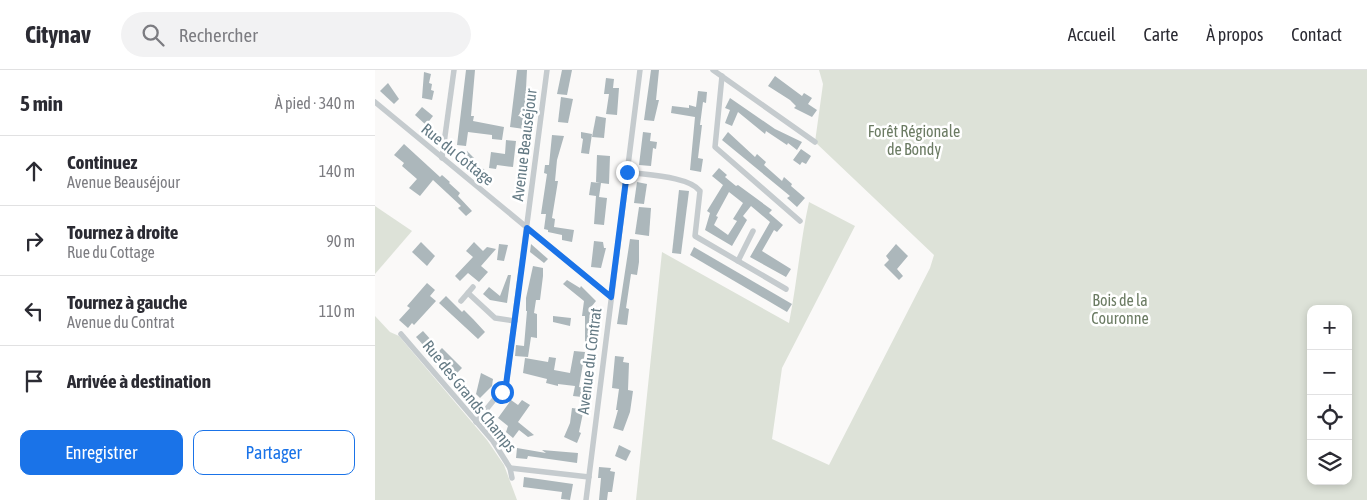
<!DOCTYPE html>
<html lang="fr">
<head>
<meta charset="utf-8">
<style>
  :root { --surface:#fff; --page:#f2f2f3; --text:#2b2b33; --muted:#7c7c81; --line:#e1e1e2; --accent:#1a73e8 }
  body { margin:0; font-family:"Asap Condensed",sans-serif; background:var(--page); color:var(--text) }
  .controls { position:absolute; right:15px; bottom:15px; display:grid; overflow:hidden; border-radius:10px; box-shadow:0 2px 8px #0003 }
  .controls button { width:45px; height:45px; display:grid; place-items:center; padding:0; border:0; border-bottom:1px solid var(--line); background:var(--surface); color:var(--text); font:25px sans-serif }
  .stop { position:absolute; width:15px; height:15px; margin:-11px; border:4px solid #1a73e8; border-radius:50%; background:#fff }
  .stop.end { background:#1a73e8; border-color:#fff; box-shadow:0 1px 5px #0008 }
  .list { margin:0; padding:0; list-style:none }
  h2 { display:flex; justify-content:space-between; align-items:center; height:65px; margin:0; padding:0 20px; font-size:21px }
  h2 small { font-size:16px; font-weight:400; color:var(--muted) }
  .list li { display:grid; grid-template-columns:32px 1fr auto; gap:15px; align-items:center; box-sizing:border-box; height:70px; padding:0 20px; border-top:1px solid var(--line) }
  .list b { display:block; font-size:19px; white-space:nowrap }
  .list p { margin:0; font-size:16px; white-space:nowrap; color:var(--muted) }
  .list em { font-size:16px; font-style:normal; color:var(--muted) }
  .actions { display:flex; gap:10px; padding:15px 20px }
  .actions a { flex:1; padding:11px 0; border:1px solid var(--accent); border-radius:10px; text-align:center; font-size:18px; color:var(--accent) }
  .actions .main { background:var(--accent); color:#fff }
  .icon { flex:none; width:28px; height:28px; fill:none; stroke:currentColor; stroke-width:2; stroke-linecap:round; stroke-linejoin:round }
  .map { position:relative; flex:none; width:992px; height:430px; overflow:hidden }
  header { display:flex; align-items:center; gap:30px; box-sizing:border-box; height:70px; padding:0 25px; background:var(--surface); border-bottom:1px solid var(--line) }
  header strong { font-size:24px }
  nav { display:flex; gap:28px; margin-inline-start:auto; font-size:18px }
  .search { width:350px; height:45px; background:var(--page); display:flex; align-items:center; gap:12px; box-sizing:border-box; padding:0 18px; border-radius:28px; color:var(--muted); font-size:19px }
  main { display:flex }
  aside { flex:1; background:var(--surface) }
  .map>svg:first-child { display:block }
</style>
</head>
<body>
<header>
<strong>Citynav</strong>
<div class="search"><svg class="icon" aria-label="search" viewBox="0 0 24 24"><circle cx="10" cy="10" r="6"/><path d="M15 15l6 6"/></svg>Rechercher</div>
<nav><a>Accueil</a><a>Carte</a><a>À propos</a><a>Contact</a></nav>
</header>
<main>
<aside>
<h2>5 min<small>À pied · 340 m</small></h2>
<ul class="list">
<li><svg class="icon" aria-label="ahead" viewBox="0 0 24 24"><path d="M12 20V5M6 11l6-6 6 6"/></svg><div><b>Continuez</b><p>Avenue Beauséjour</p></div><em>140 m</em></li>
<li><svg class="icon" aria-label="right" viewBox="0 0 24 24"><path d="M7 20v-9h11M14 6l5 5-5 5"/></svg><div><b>Tournez à droite</b><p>Rue du Cottage</p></div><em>90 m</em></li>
<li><svg class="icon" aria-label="left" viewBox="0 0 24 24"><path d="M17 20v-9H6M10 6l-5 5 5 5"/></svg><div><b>Tournez à gauche</b><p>Avenue du Contrat</p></div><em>110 m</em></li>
<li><svg class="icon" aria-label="arrive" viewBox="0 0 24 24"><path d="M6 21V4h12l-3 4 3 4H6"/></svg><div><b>Arrivée à destination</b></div></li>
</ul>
<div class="actions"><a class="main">Enregistrer</a><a>Partager</a></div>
</aside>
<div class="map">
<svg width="992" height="430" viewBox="0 0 992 430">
  <rect width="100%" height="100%" fill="#faf9f8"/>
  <g fill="#dde2d8" fill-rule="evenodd">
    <path d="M444 0H992V430H261L287 182 414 253C422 213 425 173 434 132L480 156 407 298 397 369 454 395 555 198 559 185 440 72 448 14ZM936 239H973V411H936Z"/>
    <polygon points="0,136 37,161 0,204"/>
    <polygon points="0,246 15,262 24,266 112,370 129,395 142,430 0,430"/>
  </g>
  <g fill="#acb7bb" fill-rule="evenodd">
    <polygon points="91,0 100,0 96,46 99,46 98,51 129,57 127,70 117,69 117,65 93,62 91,76 82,75"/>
    <polygon points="142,0 152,0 150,38 143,46 150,47 149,59 135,57"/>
    <polygon points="187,0 197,0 192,25 182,24"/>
    <polygon points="276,0 284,0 281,30 284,30 279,51 269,50"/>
    <polygon points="49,2 56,4 54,13 57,14 56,20 59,21 57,30 47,28"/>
    <polygon points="400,6 427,26 429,23 437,28 433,34 442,40 437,47 419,38 421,36 415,30 393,16"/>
    <polygon points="231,8 239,9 238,18 244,18 242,45 231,44 234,24 229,24"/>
    <polygon points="13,13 24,29 19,34 5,21"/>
    <polygon points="323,21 332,22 331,33 328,32 325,55 327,55 323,88 328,89 326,102 315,100 320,47 296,43 297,36 314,38 314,35 321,37"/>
    <polygon points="186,27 198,29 193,53 183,52"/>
    <polygon points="355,28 400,59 427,72 422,80 413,73 412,75 391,61 390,64 363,42 357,56 350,53 355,40 350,38"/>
    <polygon points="47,37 58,46 51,55 40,45"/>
    <polygon points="221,46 231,48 229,68 217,67"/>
    <polygon points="206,62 217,64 214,84 206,83 208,69 206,68"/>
    <polygon points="268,62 276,63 275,71 282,72 281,79 278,78 276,96 264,95"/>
    <polygon points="353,62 380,87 382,84 391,92 389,95 407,111 409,107 417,114 416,116 430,128 422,137 412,128 415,126 347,70"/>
    <polygon points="177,65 189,66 182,90 180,111 183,111 177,148 180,149 179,157 199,160 197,172 187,170 187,165 173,162 173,160 169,159 171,144 166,144 172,104 169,103 170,95 174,95"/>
    <polygon points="131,70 141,71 138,97 122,95 121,99 114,98 116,82 130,84"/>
    <polygon points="29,74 65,107 67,105 75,112 74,113 85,123 83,126 97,141 91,146 83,138 86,136 58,110 45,126 34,118 42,109 27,96 29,93 19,85"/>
    <polygon points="426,79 436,86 431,94 427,92 425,95 418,90"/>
    <polygon points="92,81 99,88 97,90 111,101 106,108 85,90"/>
    <polygon points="222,85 235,86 234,114 226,113 224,127 232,128 229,155 219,154 221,126 214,125 216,112 225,113 221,112"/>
    <path d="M344 98 352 105 350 107 361 116 363 115 397 140 394 143 408 155 402 162 399 160 387 181 416 199 411 207 375 187 395 152 376 136 368 146 372 150 357 176 330 160 335 143 332 141 348 115 337 106ZM354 122 368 133 358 149 362 151 353 165 339 155 343 147 341 146Z"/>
    <polygon points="262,112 272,114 269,134 259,133"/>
    <polygon points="304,120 314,121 306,184 297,183"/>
    <polygon points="264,137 276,138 274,166 260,164"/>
    <polygon points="255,169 264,170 264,192 262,205 256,204 251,238 254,239 252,255 242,254"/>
    <polygon points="219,171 228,172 229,178 231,178 226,198 216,197"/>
    <polygon points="46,172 60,186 52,196 37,182"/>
    <polygon points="99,172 108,181 112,177 121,179 106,196 113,202 104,212 93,203 85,211 80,206 98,187 91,181"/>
    <polygon points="124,174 133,175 129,191 122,190"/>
    <polygon points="156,174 173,189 169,193 155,182"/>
    <polygon points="521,174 533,186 522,199 528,206 524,210 509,195 514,190 511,186"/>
    <polygon points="319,177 417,234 412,242 315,185"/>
    <polygon points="158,196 168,198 168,206 165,230 161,230 159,243 162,244 162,268 156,267 153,287 140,286 141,275 149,276 152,241 151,241 151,228"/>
    <polygon points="133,205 136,205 132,233 115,230 108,224 114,217 125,226"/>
    <polygon points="192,210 205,218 206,216 221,231 217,236 222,237 217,264 220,265 219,273 210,272 210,246 207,246 209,231 188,214"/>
    <polygon points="52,213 60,220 55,226 61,231 39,255 37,253 33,258 24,250 35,238 32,236"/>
    <polygon points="71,226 87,242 89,240 98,249 110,262 103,269 64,233"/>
    <polygon points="178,246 196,248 195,256 178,252"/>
    <polygon points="48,261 57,271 50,277 41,267"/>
    <polygon points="67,278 87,298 81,304 62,288 64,285 62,283"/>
    <polygon points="199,281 210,282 204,317 217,319 216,328 198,326 200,316 183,314 183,316 171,313 172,309 148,303 150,288 173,292 174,287 181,288 179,300 195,303"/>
    <polygon points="240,286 249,287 248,292 254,293 253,320 258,321 255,342 248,361 238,358 243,340 241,340 244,319 237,318"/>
    <polygon points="106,303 118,309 117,316 105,328 101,324"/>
    <polygon points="136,330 143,335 147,330 155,335 143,352 159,365 153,367 144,360 138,368 131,362 133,356 123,348"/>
    <polygon points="197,338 204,339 204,343 208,343 204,362 206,363 202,373 189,367 195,353"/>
    <polygon points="244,375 256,381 251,391 240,386"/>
    <polygon points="142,378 171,383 167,380 203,383 202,393 153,386 152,389 141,388"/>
    <polygon points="224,397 236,398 235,401 240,402 237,422 233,422 232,430 224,430 226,408 223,408"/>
    <polygon points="149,407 198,414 195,430 186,429 187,422 148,417"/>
  </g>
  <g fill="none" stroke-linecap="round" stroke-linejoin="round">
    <g stroke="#c5cbce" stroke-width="5.5">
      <polyline points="338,0 440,72"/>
      <polyline points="347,6 340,77 425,151"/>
      <polyline points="0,32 236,227"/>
      <polyline points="67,88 79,0"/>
      <path d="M252 102C270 105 314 106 325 121L320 166 411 219"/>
      <polyline points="363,191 378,161"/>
      <polyline points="93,223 120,248 140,251"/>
      <polyline points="86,231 98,217"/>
      <polyline points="26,264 118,371 135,398 137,408"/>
      <polyline points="101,352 131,315 172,0"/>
      <polyline points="135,398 214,407"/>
      <polyline points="211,430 265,0"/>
    </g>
  </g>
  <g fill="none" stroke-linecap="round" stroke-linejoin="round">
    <polyline stroke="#1a73e8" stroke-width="6" points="127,322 131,315 152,158 236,227 252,102"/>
  </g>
  <g text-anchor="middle" stroke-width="5" stroke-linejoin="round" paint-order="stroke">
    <g font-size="16" fill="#6b7b63" stroke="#fff">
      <text x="539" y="67">Forêt Régionale<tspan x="539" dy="18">de Bondy</tspan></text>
      <text x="745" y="236">Bois de la<tspan x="745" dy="18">Couronne</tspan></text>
    </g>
    <g font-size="16" fill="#647a84" stroke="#fff">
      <text transform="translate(149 75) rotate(-83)" y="6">Avenue Beauséjour</text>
      <text transform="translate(83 84) rotate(39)" y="6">Rue du Cottage</text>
      <text transform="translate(214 291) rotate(-83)" y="6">Avenue du Contrat</text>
      <text transform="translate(95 326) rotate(51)" y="6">Rue des Grands Champs</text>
    </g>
  </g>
</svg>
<div class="controls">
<button>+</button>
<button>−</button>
<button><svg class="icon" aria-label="locate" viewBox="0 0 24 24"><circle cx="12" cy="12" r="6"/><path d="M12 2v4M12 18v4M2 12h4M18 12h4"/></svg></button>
<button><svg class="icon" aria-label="layers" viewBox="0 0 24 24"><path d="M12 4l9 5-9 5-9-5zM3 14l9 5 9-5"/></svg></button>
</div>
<div class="stop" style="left:127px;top:322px"></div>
<div class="stop end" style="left:252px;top:102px"></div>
</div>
</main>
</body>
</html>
